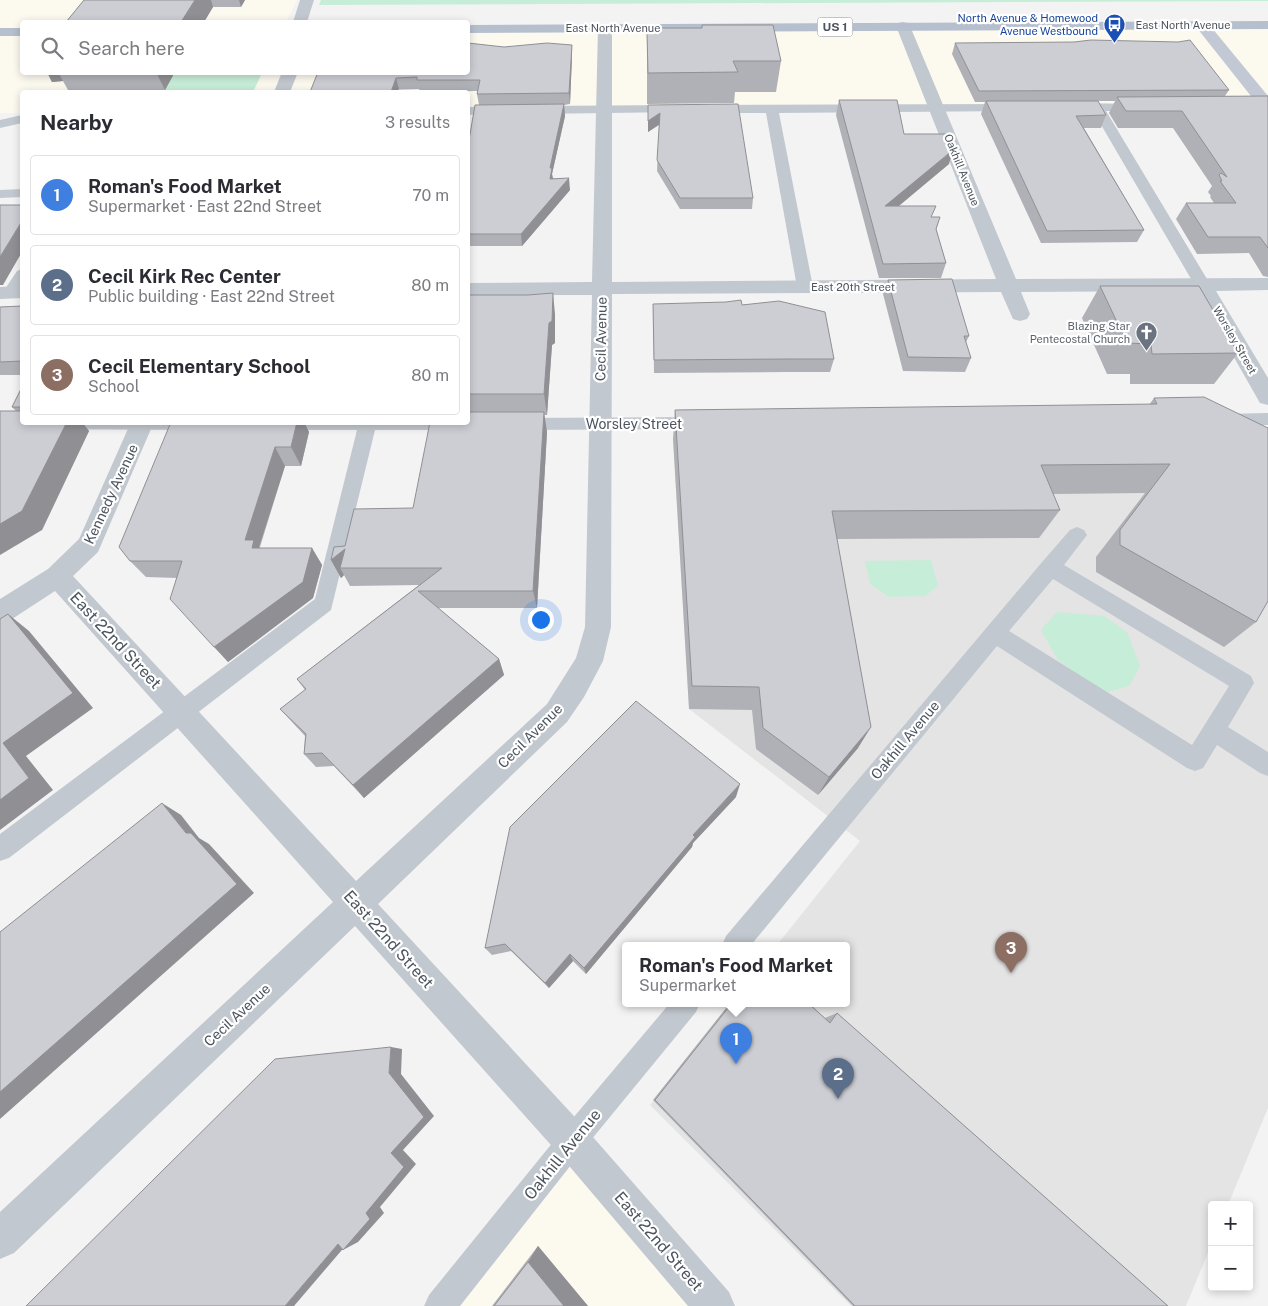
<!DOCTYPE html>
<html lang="en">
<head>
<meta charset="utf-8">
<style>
  :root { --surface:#fff; --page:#f7f7f7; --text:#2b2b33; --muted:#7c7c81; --line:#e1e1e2; --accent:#2c67d5 }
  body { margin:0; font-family:"Public Sans",sans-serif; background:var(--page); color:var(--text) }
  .controls { position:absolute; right:15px; bottom:15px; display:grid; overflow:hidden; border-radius:5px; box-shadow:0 2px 8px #0003 }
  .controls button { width:45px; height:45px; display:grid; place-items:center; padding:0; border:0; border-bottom:1px solid var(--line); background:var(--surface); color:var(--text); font:25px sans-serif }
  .you { position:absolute; left:540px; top:619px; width:18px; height:18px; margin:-12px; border:4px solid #fff; border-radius:50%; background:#1a73e8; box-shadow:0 0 0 8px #1a73e833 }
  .badge { display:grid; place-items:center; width:32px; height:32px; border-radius:50%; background:var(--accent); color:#fff; font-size:16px; font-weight:700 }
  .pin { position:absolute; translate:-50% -41px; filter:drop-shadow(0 1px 2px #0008) }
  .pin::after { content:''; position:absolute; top:26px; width:18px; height:15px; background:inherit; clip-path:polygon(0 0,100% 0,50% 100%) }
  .popup { position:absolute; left:622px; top:942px; width:228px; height:65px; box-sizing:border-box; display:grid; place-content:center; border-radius:5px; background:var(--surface); filter:drop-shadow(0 1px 4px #0005); font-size:16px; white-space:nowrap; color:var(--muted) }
  .popup b { font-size:19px; color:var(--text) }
  .popup::after { content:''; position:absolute; left:50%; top:100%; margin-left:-10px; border:10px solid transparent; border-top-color:var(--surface) }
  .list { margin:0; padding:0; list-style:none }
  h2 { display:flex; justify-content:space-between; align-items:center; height:65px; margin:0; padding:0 20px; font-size:21px }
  h2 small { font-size:16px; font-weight:400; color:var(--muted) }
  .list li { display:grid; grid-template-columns:32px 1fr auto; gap:15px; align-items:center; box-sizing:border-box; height:80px; margin:0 10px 10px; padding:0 10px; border:1px solid var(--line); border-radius:5px }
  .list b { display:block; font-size:19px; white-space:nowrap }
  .list p { margin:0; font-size:16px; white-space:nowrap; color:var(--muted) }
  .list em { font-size:16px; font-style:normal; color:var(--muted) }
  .icon { flex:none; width:28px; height:28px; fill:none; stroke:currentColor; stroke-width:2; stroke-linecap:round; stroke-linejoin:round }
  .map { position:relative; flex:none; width:1268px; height:1306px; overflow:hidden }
  .search { position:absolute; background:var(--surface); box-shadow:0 2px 8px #0003; left:20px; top:20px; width:450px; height:55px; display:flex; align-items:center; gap:12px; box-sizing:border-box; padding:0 18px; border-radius:5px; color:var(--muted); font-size:19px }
  .panel { position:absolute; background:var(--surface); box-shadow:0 2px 8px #0003; left:20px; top:90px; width:450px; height:335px; border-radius:5px }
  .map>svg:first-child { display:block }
</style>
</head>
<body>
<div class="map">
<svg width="1268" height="1306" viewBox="0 0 1268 1306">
  <rect width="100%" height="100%" fill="#f4f3f3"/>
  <g fill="#fcf9ef">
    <polygon points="0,0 297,0 286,22 22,22 22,72 468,72 468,27 1268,25 1268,106 468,111 468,92 22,92 22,113 0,113"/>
    <polygon points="580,1153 728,1306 456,1306"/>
  </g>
  <polygon fill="#e5e4e4" points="1192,432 1268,432 1268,1108 1228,1205 1212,1205 1212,1243 1186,1306 851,1306 650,1105 731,1003 846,1003 846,945 777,945 860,841 689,709 673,439"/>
  <g fill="#c6edd8">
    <polygon points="321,0 1268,0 1268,1 319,5"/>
    <polygon points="175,73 262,73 253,92 163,92"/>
    <polygon points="931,560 938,586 925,596 889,597 870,584 865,561"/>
    <polygon points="1057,612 1104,616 1127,632 1140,666 1129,686 1104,693 1058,660 1041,630"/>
  </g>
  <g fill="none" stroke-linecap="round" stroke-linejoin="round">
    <g fill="#c2c8cf" fill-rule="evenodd">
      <polygon points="1073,103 1144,104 1146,107 1144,110 1140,111 1106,111 1210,284 1207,287 1197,287 1194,284 1093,111 1069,110 1067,107 1069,104"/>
      <polygon points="1012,104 1018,108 1016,111 779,113 813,287 810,290 800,290 797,287 766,113 710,113 704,109 710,105"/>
      <polygon points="677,105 681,106 683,109 681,112 535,114 529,110 535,106"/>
      <polygon points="502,106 508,110 506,113 468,115 468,107"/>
      <polygon points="22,115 22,123 0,128 0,120"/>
      <polygon points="22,189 22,197 0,198 0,190"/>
      <path d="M22 269C23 279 22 287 16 295H6L3 292 17 271Z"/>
      <polygon points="1268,413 1268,425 1221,426 1215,424 1212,420 1215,416 1221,414"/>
      <polygon points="0,417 22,417 22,422 207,424 204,428 198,430 0,429"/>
      <polygon points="703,417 709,419 712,423 709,427 703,429 518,430 512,428 509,424 512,420 518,418"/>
      <polygon points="268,422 467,424 464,428 458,430 375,430 331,610 9,858 0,861 0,834 315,599 357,430 276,430 270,428"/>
      <path d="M1077 527 1084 530 1087 535 1064 565 1251 676 1254 683 1228 727 1268 752V776L1260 773 1217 745 1203 768 1195 771 1187 768 997 646 751 945H722L726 936 1043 561 1070 530ZM1053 579 1229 686 1192 745 1009 631Z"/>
      <polygon points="670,1003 700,1003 696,1012 582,1151 460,1306 424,1306 429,1295 562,1131"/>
    </g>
    <g fill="#c2c8cf" fill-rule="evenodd">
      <polygon points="300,0 314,0 307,22 293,22"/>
      <polygon points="903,22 908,23 910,26 1016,279 1268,278 1268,290 1216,291 1268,378 1268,405 1260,403 1196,291 1021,292 1030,314 1027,319 1020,321 1013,319 1001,292 612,294 611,627 603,661 584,697 567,722 378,904 585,1128 729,1292 735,1306 688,1306 559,1154 355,926 14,1253 0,1259 0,1212 333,902 55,591 9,621 0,624 0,599 48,569 79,539 131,422 154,422 98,552 73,576 356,881 547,704 576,658 585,627 592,295 468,295 468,283 592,282 598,28 600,25 610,25 612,28 612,282 996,279 896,26 898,23"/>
      <polygon points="282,72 298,72 290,92 274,92"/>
      <polygon points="22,286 22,298 0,299 0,287"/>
    </g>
    <polygon fill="#c2c9d4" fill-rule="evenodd" points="1202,21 1207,22 1268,96 1268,112 1262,110 1197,28 1195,25 1197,22"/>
    <g fill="#b5bfce" fill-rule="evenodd">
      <polygon points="1268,21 1268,29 468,33 468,25"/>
      <rect x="0" y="28" width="22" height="8"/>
    </g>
  </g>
  <g fill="#b0b1b6">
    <polygon points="84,0 245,0 241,7 213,7 204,22 66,22"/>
    <polygon points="702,25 781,61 776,92 735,92 734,103 647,104 647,33 660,33 702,28"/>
    <polygon points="955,43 1229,90 1225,96 1268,96 1268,277 1263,276 1249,253 1197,254 1176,219 1186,203 1214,203 1210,197 1211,196 1208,192 1212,186 1173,128 1118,128 1109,113 1115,101 1098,101 1106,115 1101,128 1084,128 1144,230 1137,242 1041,243 981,114 985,102 975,102 952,54"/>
    <polygon points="572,45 572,56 570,104 564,105 565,116 552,174 553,178 570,190 522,246 468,246 468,146 479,105 477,94 477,91 420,92 419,89 310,92 504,47"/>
    <polygon points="47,72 175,72 165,90 68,90 63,81 52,82"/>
    <polygon points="839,100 904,134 949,164 898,206 932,217 940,217 936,229 946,263 941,278 879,278 836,115"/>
    <polygon points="648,105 753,198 752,209 680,209 657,171 659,125 648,132"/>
    <polygon points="888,280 969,336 966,342 971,358 965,372 903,371 883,294"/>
    <polygon points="1100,286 1238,353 1214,384 1130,384 1130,374 1107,374 1082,318"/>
    <polygon points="468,295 555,314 555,343 552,345 547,415 544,415 547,432 537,608 438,608 499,659 504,675 364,798 334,766 316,767 304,754 305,736 280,709 305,690 297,679 419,585 350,586 344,575 341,578 331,560 345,546 413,508 468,422"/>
    <polygon points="653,304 742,305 834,359 830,372 785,372 654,373"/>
    <polygon points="22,306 22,375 0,375 0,307"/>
    <polygon points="22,387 22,422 82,422 89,431 42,530 16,411 12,407"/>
    <polygon points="1154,398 1256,622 1224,647 1096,572 1096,557 1145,493 1053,494 1060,510 1039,538 837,539 858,748 818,795 756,749 752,710 689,709 673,439 675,410 1149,405"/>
    <polygon points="171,422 304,422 309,432 301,466 285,466 260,547 260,548 312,548 322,565 313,598 228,662 177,578 146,577 130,561"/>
    <polygon points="736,797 693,843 692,847 586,974 573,961 549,988 511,951 492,955 485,948"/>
    <polygon points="730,1003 808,1003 825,1018 837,1013 1168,1306 853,1306 653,1100"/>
    <polygon points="538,1246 588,1306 492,1306"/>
  </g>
  <g fill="#909094">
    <polygon points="195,0 211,0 213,7 204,22 181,22"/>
    <polygon points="239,0 245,0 241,7"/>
    <polygon points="572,45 572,56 570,104 569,93"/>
    <polygon points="47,72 58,72 63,81 52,82"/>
    <polygon points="156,72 175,72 165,90"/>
    <polygon points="396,78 399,89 397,92 391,92"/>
    <polygon points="564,104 565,116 552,174 553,180 550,179 550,168"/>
    <polygon points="660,113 660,124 648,132 648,121"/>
    <polygon points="953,150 949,164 881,221 885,206"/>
    <polygon points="569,178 570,190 522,246 521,234"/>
    <polygon points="22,221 22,252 3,285 0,285 0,257"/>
    <polygon points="553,293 555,314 555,343 552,345 547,415 544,394 549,323"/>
    <polygon points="544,412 547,432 537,608 533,591"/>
    <polygon points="67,422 82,422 89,431 42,530 0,555 0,524"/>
    <polygon points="297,422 304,422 309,432 301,466 291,447"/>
    <polygon points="275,447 285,466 259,547 266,557 264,565 245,540"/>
    <polygon points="312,548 322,565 313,598 228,662 214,647"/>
    <polygon points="345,549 340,568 344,575 341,578 331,560"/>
    <polygon points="8,614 29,631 93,708 26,756 53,790 0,830 0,800"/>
    <polygon points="499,659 504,675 364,798 353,785"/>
    <polygon points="871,727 858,748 818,795 829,777"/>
    <polygon points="740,784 736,797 693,843 692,847 586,974 584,968 693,835"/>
    <polygon points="162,803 181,815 199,838 209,844 254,893 0,1119 0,1092 186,833"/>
    <polygon points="570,954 573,961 549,988 545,983"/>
    <polygon points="391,1047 402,1049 401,1074 434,1116 403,1150 416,1164 380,1207 384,1213 358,1242 343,1250 366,1213 391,1153 389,1073"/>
    <polygon points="353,1237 294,1306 285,1306 338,1244"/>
    <polygon points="538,1246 588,1306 564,1306 528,1262"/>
  </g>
  <g fill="#cdced4" stroke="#909094">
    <polygon points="84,0 195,0 181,22 66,22"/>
    <polygon points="702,25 773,25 781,61 733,61 738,72 648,73 647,33 661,33 660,28 702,28"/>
    <polygon points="1091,40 1178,42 1190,40 1229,90 979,91 955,43 1074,42"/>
    <polygon points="468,43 504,47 547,43 572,45 569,93 477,94 480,80 417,80 417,77 396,78 391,92 310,92 318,72 468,72"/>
    <polygon points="1268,96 1268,248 1260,237 1208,237 1186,203 1236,203 1220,181 1222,181 1219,175 1221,173 1227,177 1182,111 1126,111 1117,97"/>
    <polygon points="839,100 897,100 904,134 947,134 953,150 885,206 936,206 931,217 940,217 936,229 946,263 883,264"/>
    <polygon points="986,101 1098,101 1106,115 1076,116 1144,230 1047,231"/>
    <polygon points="564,104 550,168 552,168 550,179 569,178 521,234 468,234 468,146 475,105"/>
    <polygon points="738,104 753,198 680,198 657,160 660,113 648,121 648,105"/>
    <polygon points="0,205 22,205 22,221 0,257"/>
    <polygon points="952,279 969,336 964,336 971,358 908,357 888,280"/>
    <polygon points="1100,286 1199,286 1238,353 1152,354 1151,344 1127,343"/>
    <polygon points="553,293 552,321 549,323 544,394 468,394 468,295 528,295"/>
    <polygon points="741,300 742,305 779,301 825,312 834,359 788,359 654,360 653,304 726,302"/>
    <polygon points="22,306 22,361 0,362 0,307"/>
    <polygon points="22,387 22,407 12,407"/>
    <polygon points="1204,397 1268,428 1268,601 1256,622 1120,545 1120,530 1170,464 1041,465 1060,510 832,511 871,727 829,777 763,728 759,687 692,686 675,410 1157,404 1154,398"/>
    <polygon points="0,411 22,411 22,422 67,422 22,511 0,524"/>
    <polygon points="468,412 544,412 533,591 418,591 499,659 353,785 322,753 304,754 306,734 280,709 306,689 297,679 442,568 340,568 345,549 331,560 334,547 345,546 354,509 413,508 430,422 468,422"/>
    <polygon points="171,422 297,422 291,447 275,447 245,540 254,540 252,548 312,548 303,582 214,647 170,599 182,561 130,561 119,547"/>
    <polygon points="8,614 73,693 3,743 29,778 0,800 0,619"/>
    <polygon points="636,701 740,784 693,835 695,837 584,968 570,954 545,983 505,944 485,948 510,827"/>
    <polygon points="162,803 186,833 191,833 237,884 0,1092 0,932"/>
    <polygon points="732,1003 808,1003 830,1023 837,1013 1168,1306 855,1306 655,1100"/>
    <polygon points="391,1047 389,1073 424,1117 391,1153 404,1167 366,1213 370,1219 343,1250 338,1244 285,1306 26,1306 275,1059"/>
    <polygon points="528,1262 564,1306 494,1306"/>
  </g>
  <defs>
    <symbol id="bus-pin" viewBox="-11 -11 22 30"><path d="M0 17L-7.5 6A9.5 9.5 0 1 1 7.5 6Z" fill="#1a4fb4" stroke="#fff"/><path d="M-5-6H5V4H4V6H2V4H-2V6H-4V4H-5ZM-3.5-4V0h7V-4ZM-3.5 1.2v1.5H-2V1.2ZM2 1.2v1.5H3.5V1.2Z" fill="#fff"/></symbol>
    <symbol id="church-pin" viewBox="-11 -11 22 30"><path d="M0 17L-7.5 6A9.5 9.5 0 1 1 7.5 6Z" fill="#6b7280" stroke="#fff"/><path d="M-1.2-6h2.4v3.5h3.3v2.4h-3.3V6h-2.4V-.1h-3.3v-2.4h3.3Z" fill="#fff"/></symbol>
  </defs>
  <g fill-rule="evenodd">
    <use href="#bus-pin" x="1102" y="12" width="25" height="34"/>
    <use href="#church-pin" x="1134" y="320" width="25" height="34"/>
  </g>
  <g text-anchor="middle" stroke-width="4.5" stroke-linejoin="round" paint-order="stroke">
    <g font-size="11" fill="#164399" stroke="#fff" text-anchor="end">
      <text x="1098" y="22">North Avenue &amp; Homewood<tspan x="1098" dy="13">Avenue Westbound</tspan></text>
    </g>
    <g font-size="11" fill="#4c545e" stroke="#fff">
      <text x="1183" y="29">East North Avenue</text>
      <text x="613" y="32">East North Avenue</text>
      <text transform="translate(962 170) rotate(68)" y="4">Oakhill Avenue</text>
      <text x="853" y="291">East 20th Street</text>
      <text transform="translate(1235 340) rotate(60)" y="4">Worsley Street</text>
    </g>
    <g font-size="11" fill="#5b616d" stroke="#fff" text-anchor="end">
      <text x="1130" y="330">Blazing Star<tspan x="1130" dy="13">Pentecostal Church</tspan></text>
    </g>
    <rect fill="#fff" stroke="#82878e" stroke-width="1" x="817.5" y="17.5" width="35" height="19" rx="4"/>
    <g font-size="12" font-weight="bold" fill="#4c545e">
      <text x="835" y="31">US 1</text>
    </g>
    <g font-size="14" fill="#4c545e" stroke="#fff">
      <text transform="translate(601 339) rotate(-89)" y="5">Cecil Avenue</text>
      <text x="634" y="429">Worsley Street</text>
      <text transform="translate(111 494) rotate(-65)" y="5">Kennedy Avenue</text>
      <text transform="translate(530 736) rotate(-45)" y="5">Cecil Avenue</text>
      <text transform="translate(905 740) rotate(-50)" y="5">Oakhill Avenue</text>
      <text transform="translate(237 1015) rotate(-43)" y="5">Cecil Avenue</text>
    </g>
    <g font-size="16" fill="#4c545e" stroke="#fff">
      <text transform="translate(116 640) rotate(47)" y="6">East 22nd Street</text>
      <text transform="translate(389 939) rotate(48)" y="6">East 22nd Street</text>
      <text transform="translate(562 1154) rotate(-51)" y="6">Oakhill Avenue</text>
      <text transform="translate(659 1241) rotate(49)" y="6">East 22nd Street</text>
    </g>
  </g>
</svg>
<div class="controls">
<button>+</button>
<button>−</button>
</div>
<div class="you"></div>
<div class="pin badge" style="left:736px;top:1064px;background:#3f7fe0">1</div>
<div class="popup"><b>Roman's Food Market</b>Supermarket</div>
<div class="pin badge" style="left:838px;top:1099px;background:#5c6f8a">2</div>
<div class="pin badge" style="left:1011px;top:973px;background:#8d6e63">3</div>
<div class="search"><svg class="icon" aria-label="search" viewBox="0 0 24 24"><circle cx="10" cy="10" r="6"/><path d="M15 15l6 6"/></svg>Search here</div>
<section class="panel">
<h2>Nearby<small>3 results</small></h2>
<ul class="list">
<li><span class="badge" style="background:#3f7fe0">1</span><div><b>Roman's Food Market</b><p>Supermarket · East 22nd Street</p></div><em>70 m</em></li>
<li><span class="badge" style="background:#5c6f8a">2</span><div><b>Cecil Kirk Rec Center</b><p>Public building · East 22nd Street</p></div><em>80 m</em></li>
<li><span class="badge" style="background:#8d6e63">3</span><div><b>Cecil Elementary School</b><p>School</p></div><em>80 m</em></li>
</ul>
</section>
</div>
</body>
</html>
